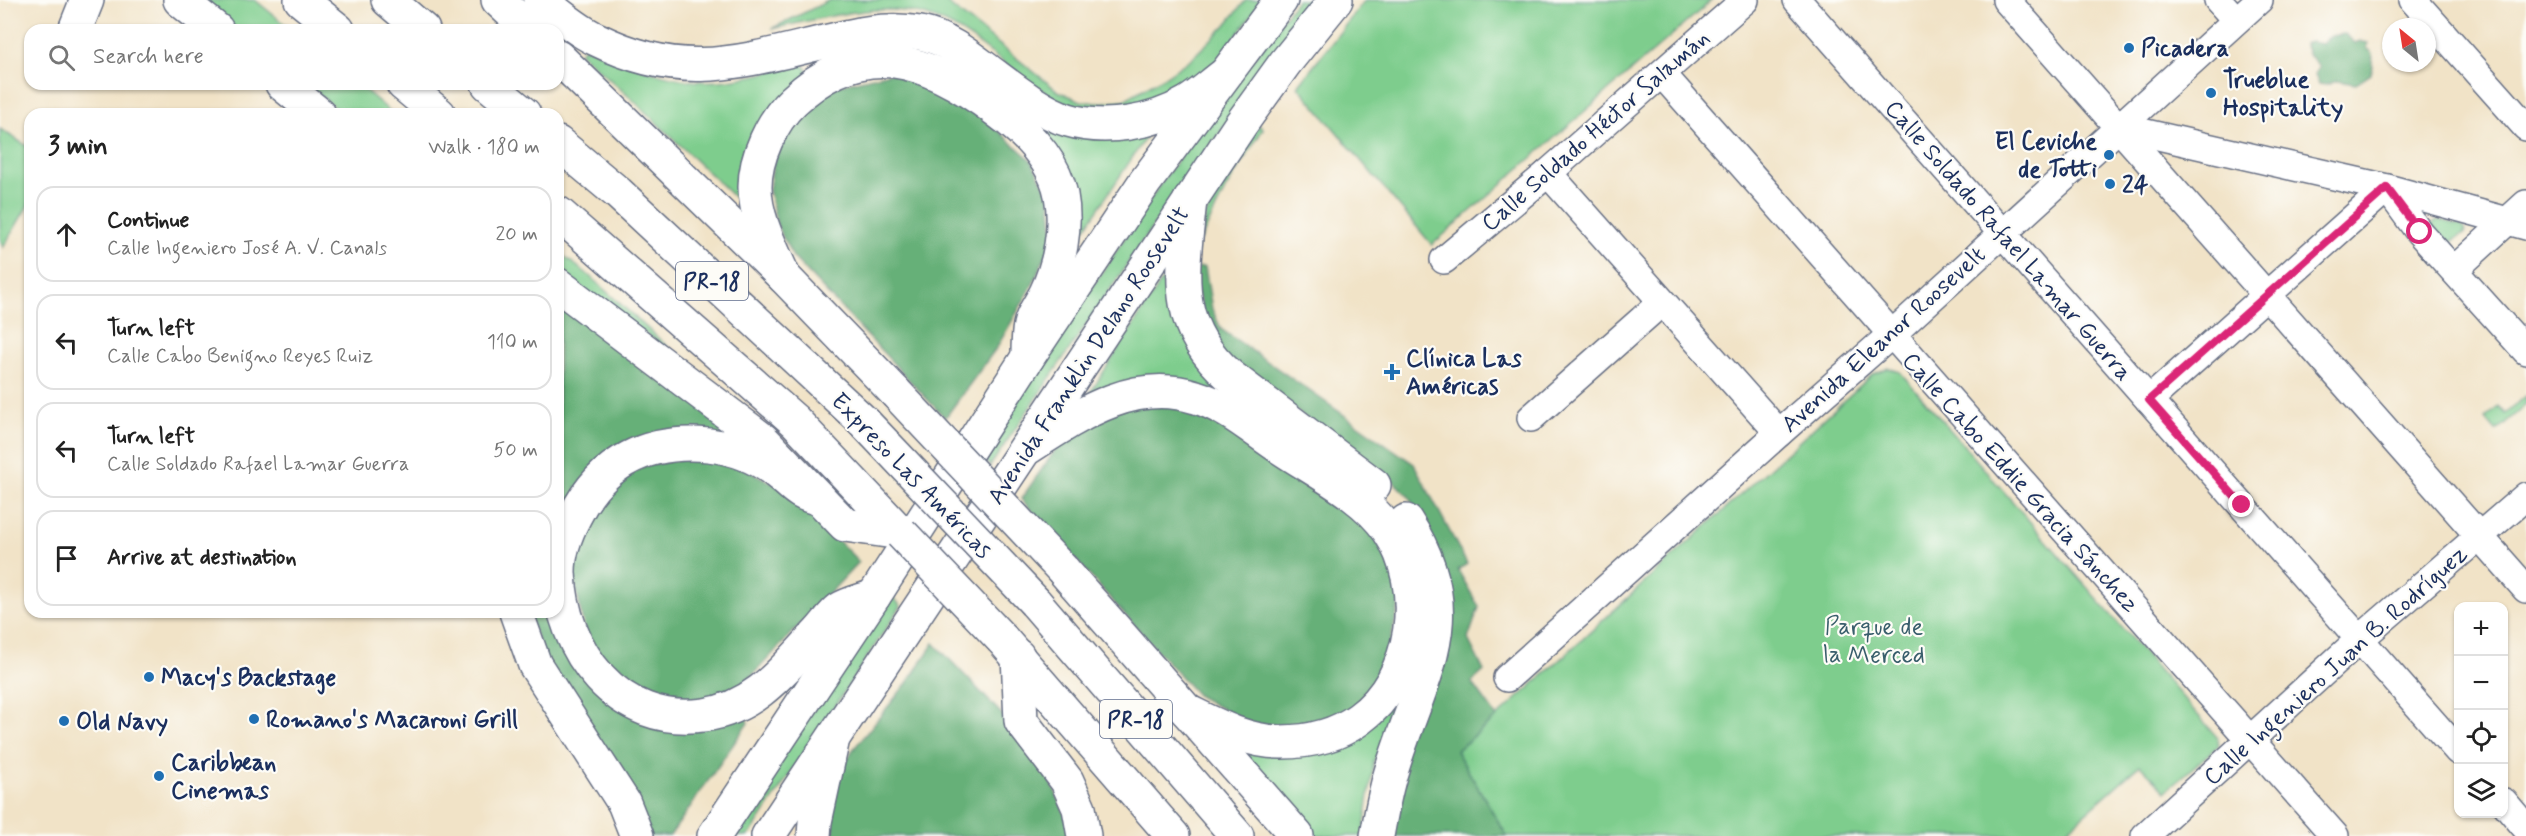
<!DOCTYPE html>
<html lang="en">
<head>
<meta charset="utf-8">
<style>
  :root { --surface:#fff; --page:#f2f2f2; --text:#222; --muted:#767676; --line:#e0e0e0 }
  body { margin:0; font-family:Mynerve,sans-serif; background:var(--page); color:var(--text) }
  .controls { position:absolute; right:18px; bottom:18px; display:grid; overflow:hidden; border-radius:12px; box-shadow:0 2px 4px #0004 }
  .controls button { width:54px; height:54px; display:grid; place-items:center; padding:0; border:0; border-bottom:2px solid var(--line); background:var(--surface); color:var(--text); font:30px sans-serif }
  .compass { position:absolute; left:2382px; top:18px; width:54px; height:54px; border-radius:50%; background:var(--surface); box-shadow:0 2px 4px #0004; rotate:330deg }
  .stop { position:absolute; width:18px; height:18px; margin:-14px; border:4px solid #db2777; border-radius:50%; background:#fff }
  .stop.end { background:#db2777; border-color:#fff; box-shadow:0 2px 6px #0008 }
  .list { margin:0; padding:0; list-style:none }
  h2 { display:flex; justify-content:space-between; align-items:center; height:78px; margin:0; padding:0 24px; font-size:26px }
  h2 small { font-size:20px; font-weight:400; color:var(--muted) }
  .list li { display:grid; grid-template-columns:39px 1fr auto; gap:18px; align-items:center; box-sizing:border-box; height:96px; margin:0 12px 12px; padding:0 12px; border:2px solid var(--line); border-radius:18px }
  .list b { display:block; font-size:22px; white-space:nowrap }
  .list p { margin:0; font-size:20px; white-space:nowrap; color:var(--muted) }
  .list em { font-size:20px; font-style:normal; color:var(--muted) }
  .icon { flex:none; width:33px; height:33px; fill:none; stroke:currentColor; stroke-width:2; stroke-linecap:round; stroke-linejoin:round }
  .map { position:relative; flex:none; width:2526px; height:836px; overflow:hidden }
  .search { position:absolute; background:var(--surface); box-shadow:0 2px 4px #0004; left:24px; top:24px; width:540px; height:66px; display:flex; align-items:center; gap:15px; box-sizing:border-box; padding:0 21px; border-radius:18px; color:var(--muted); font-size:22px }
  .panel { position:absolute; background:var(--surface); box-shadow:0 2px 4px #0004; left:24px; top:108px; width:540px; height:510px; border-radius:18px }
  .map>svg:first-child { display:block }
</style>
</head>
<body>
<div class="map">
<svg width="2526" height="836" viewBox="0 0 2526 836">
  <rect width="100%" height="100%" fill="#fdfcf7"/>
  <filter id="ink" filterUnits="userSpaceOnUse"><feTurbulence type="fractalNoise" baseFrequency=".0167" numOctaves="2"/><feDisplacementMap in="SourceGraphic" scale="12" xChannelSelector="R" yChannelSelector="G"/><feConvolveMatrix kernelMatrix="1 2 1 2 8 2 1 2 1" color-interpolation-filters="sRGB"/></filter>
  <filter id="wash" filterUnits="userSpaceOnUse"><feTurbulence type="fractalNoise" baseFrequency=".008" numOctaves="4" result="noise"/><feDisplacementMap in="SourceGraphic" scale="24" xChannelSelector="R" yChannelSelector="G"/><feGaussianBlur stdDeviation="1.35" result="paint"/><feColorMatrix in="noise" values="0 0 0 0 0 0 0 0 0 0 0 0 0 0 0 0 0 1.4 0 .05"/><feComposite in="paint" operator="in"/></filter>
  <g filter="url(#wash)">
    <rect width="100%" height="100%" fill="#f1e3c7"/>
    <g fill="#7ecd8d" stroke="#4c7e76" stroke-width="1.5">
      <polygon points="202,0 255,0 292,30 238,30"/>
      <path d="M830 0H943L1058 91 1081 101 1096 103 1124 100 1166 76 1192 58 1225 26 1246 0H1263C1243 25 1224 57 1200 77 1163 108 1107 118 1062 101 1051 98 1041 89 1031 83 997 60 968 29 928 16 877 0 821 19 771 29Z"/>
      <polygon points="1297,0 1318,0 1181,185 990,466 980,456 1168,173"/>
      <polygon points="1365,0 1712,0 1432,245 1298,86"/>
      <path d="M584 47C619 59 657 77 694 81 729 84 768 73 802 62L808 72 740 203 634 101 580 53Z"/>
      <polygon points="305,84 358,84 393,114 344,114"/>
      <polygon points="1033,113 1156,122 1069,253"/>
      <path d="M1259 125 1263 129 1226 188 1200 241C1205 199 1236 159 1259 125Z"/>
      <polygon points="0,129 30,148 30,202 3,248 0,238"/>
      <polygon points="2440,220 2460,225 2465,229 2464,234 2451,242 2437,233 2431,225 2434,221"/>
      <polygon points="558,252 585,272 678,356 558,274"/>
      <polygon points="1175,260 1234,397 1408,687 1374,761 1365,822 1365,836 1313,836 1241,749 1090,393"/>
      <polygon points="1888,368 1900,372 2217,737 2219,745 2166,791 2140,765 2060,836 1507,836 1456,751 1497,717 1873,374"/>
      <polygon points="2526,396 2526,405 2496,431 2485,418 2498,406 2505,414"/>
      <polygon points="890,594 901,606 749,836 729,836"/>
    </g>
    <g fill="#66b078" stroke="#40706b" stroke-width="1.5">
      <polygon points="2345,34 2355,43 2360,41 2368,43 2367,48 2373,53 2371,74 2356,84 2337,81 2326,85 2319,84 2315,74 2319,66 2309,55 2304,44 2309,42 2322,44 2330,36"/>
      <polygon points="898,71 965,101 1031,160 1050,197 1054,237 1031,288 997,347 945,418 793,257 777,226 769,190 773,163 796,117 835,86"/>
      <polygon points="1205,267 1212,309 1221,329 1414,464 1467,564 1458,570 1479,607 1468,639 1484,671 1472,682 1497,717 1456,751 1507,836 1389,836 1427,527 1409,497 1385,473 1216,355 1190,268"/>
      <polygon points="558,294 754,441 687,431 558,521"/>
      <polygon points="1125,405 1182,406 1273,452 1372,531 1402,592 1382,677 1353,708 1313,727 1259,729 1198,696 1021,499 1058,446"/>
      <polygon points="714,453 792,493 859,562 748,680 713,701 679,703 624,685 587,643 571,563 606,489 644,466"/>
      <polygon points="527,612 554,612 594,684 744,712 748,723 670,836 648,836 546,662"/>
      <polygon points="934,643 1039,753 1074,836 820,836 828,798 852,751 907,683"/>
    </g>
  </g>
  <g filter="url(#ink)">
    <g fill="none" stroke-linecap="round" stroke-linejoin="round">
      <defs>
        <g id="minor">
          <polyline points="1797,0 2458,751"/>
          <polyline points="2006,0 2526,589"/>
          <polyline points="2218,0 2236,20"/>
          <polyline points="2413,0 2526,127"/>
          <polyline points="1662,74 2335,836"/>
          <polyline points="2119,127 2387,188 2526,226"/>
          <polyline points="1548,173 1779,433"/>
          <polyline points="1444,260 1548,173 1745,0"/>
          <polyline points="2454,270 2526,204"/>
          <polyline points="2149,400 2387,188 2419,232 2526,351"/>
          <polyline points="1531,418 1662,302"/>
          <polyline points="1507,678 1779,433 1892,334 2259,0"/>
          <polyline points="2504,802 2526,828"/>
          <polyline points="2145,836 2360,639 2526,496"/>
        </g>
        <g id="major">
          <polyline points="714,836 874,596 1028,357 1145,182 1281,0"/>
          <polyline points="768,836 1241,124 1285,63 1336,0"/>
        </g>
        <g id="highway">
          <polyline points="180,0 217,30"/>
          <polyline points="301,0 338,30"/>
          <polyline points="388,0 423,30"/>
          <polyline points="498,0 530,30"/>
          <path d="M540 0C558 13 576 30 596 39 677 79 729 65 812 45 848 36 883 26 920 33 949 39 971 58 994 75 1014 90 1044 113 1068 120 1105 131 1153 123 1187 103 1199 96 1211 85 1223 76"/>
          <polyline points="75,30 87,0"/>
          <polyline points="558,57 784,277 896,393"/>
          <polyline points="282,84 319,114"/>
          <polyline points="403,84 439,114"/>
          <polyline points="488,84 524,114"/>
          <polyline points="558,143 618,193 864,422"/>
          <path d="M1190 200C1183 271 1170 324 1230 376L1374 485"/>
          <polyline points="558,213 795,421 901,533"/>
          <path d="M784 277C772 249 755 218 755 187 755 157 772 121 793 101 864 34 927 59 996 110 1025 131 1054 159 1061 195 1067 227 1060 264 1046 293 1041 303 1032 314 1030 325 1028 335 1028 346 1028 357"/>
          <polyline points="558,285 763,440 845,525 901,533"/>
          <path d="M1029 447C1079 415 1133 377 1196 397 1227 406 1255 431 1281 448 1317 472 1364 495 1389 531 1427 588 1416 678 1359 719 1336 736 1309 742 1281 742 1247 742 1218 726 1187 711"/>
          <path d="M820 499C793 492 795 486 775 471 755 455 734 448 709 445 649 439 602 461 575 516 566 533 559 552 559 572 561 651 618 727 704 715 756 708 785 668 819 632 826 625 832 615 840 609 849 603 864 600 874 596"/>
          <polyline points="1063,570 1297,836"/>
          <polyline points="1035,602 1237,836"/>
          <polyline points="516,612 535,665 624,803 637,836"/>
          <polyline points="1002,639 1173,836"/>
          <polyline points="1018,656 1021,721 1067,781 1079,808 1084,836"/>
          <polyline points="814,836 815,822 832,743"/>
          <path d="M1377 836C1381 814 1385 790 1392 769 1421 674 1468 617 1406 521"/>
        </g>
      </defs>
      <use href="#minor" stroke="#666e83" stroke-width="30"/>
      <use href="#major" stroke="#666e83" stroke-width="36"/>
      <use href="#highway" stroke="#666e83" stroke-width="36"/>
      <use href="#minor" stroke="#fff" stroke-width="27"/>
      <use href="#major" stroke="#fff" stroke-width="33"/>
      <use href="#highway" stroke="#fff" stroke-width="33"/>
      <defs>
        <g id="highway-bridge">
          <polyline points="896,393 1063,570"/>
          <polyline points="864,422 1035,602"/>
          <polyline points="901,533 1002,639"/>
        </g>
      </defs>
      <use href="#highway-bridge" stroke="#666e83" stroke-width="36" stroke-linecap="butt"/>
      <use href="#highway-bridge" stroke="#fff" stroke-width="33"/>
    </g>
  </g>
  <g fill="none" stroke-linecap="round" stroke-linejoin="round" filter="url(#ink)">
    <polyline stroke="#db2777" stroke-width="8" points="2242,505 2149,400 2387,188 2420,232"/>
  </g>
  <g fill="#1f6fb2" stroke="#fdfcf7" stroke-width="2">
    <circle cx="2129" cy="48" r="6"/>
    <circle cx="2211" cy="93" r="6"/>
    <circle cx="2109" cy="155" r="6"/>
    <circle cx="2110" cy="184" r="6"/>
    <path d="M1389 363h6v6h6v6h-6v6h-6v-6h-6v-6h6z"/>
    <circle cx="149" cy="677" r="6"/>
    <circle cx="254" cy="719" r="6"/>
    <circle cx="64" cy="721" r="6"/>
    <circle cx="159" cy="776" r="6"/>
  </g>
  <g text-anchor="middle" stroke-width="4.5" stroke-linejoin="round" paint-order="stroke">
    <g fill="#fdfcf7" stroke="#5f6c8c" stroke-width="1.5">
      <rect x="676" y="262" width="72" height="38" rx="4.5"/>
      <rect x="1100" y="700" width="72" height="38" rx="4.5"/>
    </g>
    <g font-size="22" font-weight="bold" fill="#1b2f5e">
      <text x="712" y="289">PR-18</text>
      <text x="1136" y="727">PR-18</text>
    </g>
    <g font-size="24" font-weight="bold" fill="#1b2f5e" stroke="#fdfcf7" text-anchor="start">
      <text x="2141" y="56">Picadera</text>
      <text x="2223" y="87">Trueblue<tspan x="2223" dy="28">Hospitality</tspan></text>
      <text x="2097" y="149" text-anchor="end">El Ceviche<tspan x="2097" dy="28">de Totti</tspan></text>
      <text x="2122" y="192">24</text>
      <text x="1406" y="366">Clínica Las<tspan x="1406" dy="28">Américas</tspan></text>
      <text x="161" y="685">Macy's Backstage</text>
      <text x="266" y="727">Romano's Macaroni Grill</text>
      <text x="76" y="729">Old Navy</text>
      <text x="171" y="770">Caribbean<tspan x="171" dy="28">Cinemas</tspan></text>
    </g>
    <g font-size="24" fill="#1b2f5e" stroke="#fdfcf7">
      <text transform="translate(1595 130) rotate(-41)" y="8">Calle Soldado Héctor Salamán</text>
      <text transform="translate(2009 240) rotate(49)" y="8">Calle Soldado Rafael Lamar Guerra</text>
      <text transform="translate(1883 339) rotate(-42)" y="8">Avenida Eleanor Roosevelt</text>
      <text transform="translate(1088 355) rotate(-57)" y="8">Avenida Franklin Delano Roosevelt</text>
      <text transform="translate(912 475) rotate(46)" y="8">Expreso Las Américas</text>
      <text transform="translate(2021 482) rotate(48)" y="8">Calle Cabo Eddie Gracia Sánchez</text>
      <text transform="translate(2335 665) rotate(-42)" y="8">Calle Ingeniero Juan B. Rodríguez</text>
    </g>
    <g font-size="24" fill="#395e6c" stroke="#fdfcf7">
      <text x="1874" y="634">Parque de<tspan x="1874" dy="28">la Merced</tspan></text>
    </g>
  </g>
</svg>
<div class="controls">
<button>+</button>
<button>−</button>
<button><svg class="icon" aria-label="locate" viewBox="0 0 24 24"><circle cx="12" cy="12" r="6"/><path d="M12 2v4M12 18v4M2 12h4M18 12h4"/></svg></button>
<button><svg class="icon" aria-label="layers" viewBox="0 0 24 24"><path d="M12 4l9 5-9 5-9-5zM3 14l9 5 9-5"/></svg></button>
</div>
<svg class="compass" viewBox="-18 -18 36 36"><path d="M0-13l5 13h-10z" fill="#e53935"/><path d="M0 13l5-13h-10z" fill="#767676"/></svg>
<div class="stop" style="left:2420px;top:232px"></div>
<div class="stop end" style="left:2242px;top:505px"></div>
<div class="search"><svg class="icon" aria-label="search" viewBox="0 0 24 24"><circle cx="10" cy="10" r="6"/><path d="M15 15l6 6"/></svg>Search here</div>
<section class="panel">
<h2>3 min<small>Walk · 180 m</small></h2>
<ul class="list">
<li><svg class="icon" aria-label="ahead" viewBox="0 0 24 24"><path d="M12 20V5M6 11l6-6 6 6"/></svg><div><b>Continue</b><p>Calle Ingeniero José A. V. Canals</p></div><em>20 m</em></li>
<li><svg class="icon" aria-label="left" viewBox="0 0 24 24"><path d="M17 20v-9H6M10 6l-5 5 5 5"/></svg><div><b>Turn left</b><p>Calle Cabo Benigno Reyes Ruiz</p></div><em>110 m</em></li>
<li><svg class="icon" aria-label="left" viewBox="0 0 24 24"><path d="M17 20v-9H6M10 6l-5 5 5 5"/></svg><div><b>Turn left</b><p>Calle Soldado Rafael Lamar Guerra</p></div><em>50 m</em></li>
<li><svg class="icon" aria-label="arrive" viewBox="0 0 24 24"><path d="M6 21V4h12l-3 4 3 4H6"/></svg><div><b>Arrive at destination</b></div></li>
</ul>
</section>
</div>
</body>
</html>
